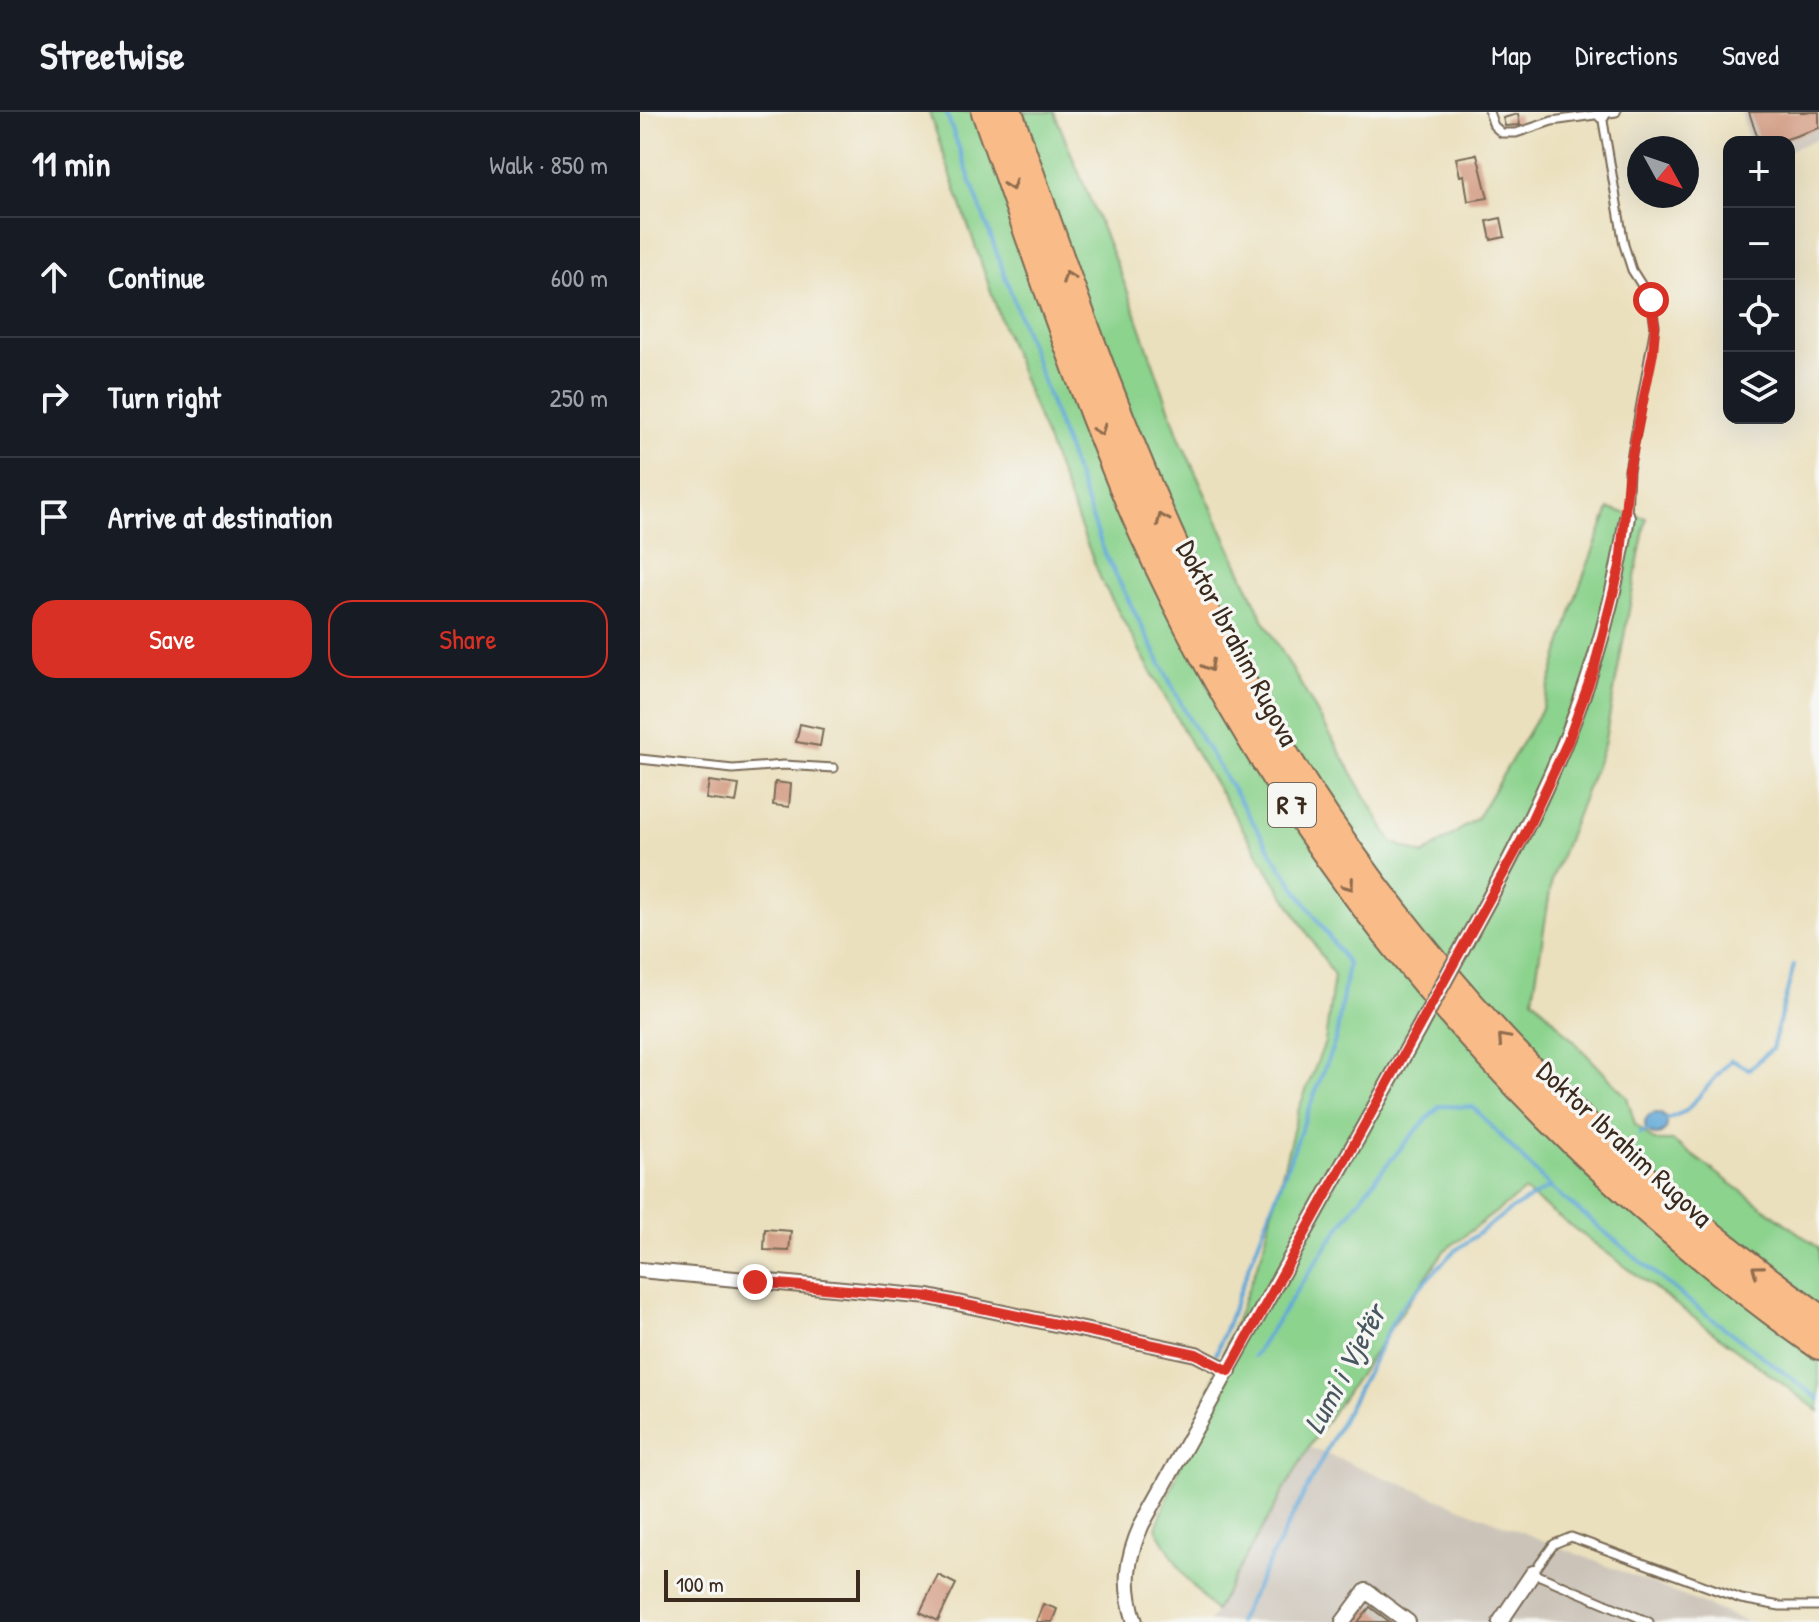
<!DOCTYPE html>
<html lang="en">
<head>
<meta charset="utf-8">
<style>
  :root { --surface:#171b24; --page:#242831; --text:#f1f3f6; --muted:#9ea1a6; --line:#363941; --accent:#d93025 }
  body { margin:0; font-family:"Patrick Hand",sans-serif; background:var(--page); color:var(--text) }
  .controls { position:absolute; right:24px; top:24px; display:grid; overflow:hidden; border-radius:16px; box-shadow:0 8px 32px #0002 }
  .controls button { width:72px; height:72px; display:grid; place-items:center; padding:0; border:0; border-bottom:2px solid var(--line); background:var(--surface); color:var(--text); font:40px sans-serif }
  .compass { position:absolute; left:987px; top:24px; width:72px; height:72px; border-radius:50%; background:var(--surface); box-shadow:0 8px 32px #0002; rotate:130deg }
  .scale { position:absolute; left:24px; bottom:20px; width:196px; box-sizing:border-box; padding-left:8px; border:4px solid #3b2a1e; border-top:0; font-size:22px; line-height:28px; white-space:nowrap; color:#3b2a1e; -webkit-text-stroke:6px #f6f6f2; paint-order:stroke }
  .stop { position:absolute; width:24px; height:24px; margin:-18px; border:6px solid #d93025; border-radius:50%; background:#fff }
  .stop.end { background:#d93025; border-color:#fff; box-shadow:0 2px 8px #0008 }
  .list { margin:0; padding:0; list-style:none }
  h2 { display:flex; justify-content:space-between; align-items:center; height:104px; margin:0; padding:0 32px; font-size:34px }
  h2 small { font-size:26px; font-weight:400; color:var(--muted) }
  .list li { display:grid; grid-template-columns:52px 1fr auto; gap:24px; align-items:center; box-sizing:border-box; height:120px; padding:0 32px; border-top:2px solid var(--line) }
  .list b { display:block; font-size:30px; white-space:nowrap }
  .list em { font-size:26px; font-style:normal; color:var(--muted) }
  .actions { display:flex; gap:16px; padding:24px 32px }
  .actions a { flex:1; padding:18px 0; border:2px solid var(--accent); border-radius:24px; text-align:center; font-size:28px; color:var(--accent) }
  .actions .main { background:var(--accent); color:#fff }
  .icon { flex:none; width:44px; height:44px; fill:none; stroke:currentColor; stroke-width:2; stroke-linecap:round; stroke-linejoin:round }
  .map { position:relative; flex:none; width:1179px; height:1510px; overflow:hidden }
  header { display:flex; align-items:center; gap:48px; box-sizing:border-box; height:112px; padding:0 40px; background:var(--surface); border-bottom:2px solid var(--line) }
  header strong { font-size:38px }
  nav { display:flex; gap:44px; margin-inline-start:auto; font-size:28px }
  main { display:flex }
  aside { flex:1; background:var(--surface) }
  .map>svg:first-child { display:block }
</style>
</head>
<body>
<header>
<strong>Streetwise</strong>
<nav><a>Map</a><a>Directions</a><a>Saved</a></nav>
</header>
<main>
<aside>
<h2>11 min<small>Walk · 850 m</small></h2>
<ul class="list">
<li><svg class="icon" aria-label="ahead" viewBox="0 0 24 24"><path d="M12 20V5M6 11l6-6 6 6"/></svg><div><b>Continue</b></div><em>600 m</em></li>
<li><svg class="icon" aria-label="right" viewBox="0 0 24 24"><path d="M7 20v-9h11M14 6l5 5-5 5"/></svg><div><b>Turn right</b></div><em>250 m</em></li>
<li><svg class="icon" aria-label="arrive" viewBox="0 0 24 24"><path d="M6 21V4h12l-3 4 3 4H6"/></svg><div><b>Arrive at destination</b></div></li>
</ul>
<div class="actions"><a class="main">Save</a><a>Share</a></div>
</aside>
<div class="map">
<svg width="1179" height="1510" viewBox="0 0 1179 1510">
  <rect width="100%" height="100%" fill="#f6f6f2"/>
  <filter id="ink" filterUnits="userSpaceOnUse"><feTurbulence type="fractalNoise" baseFrequency=".0125" numOctaves="2"/><feDisplacementMap in="SourceGraphic" scale="16" xChannelSelector="R" yChannelSelector="G"/><feConvolveMatrix kernelMatrix="1 2 1 2 8 2 1 2 1" color-interpolation-filters="sRGB"/></filter>
  <filter id="wash" filterUnits="userSpaceOnUse"><feTurbulence type="fractalNoise" baseFrequency=".006" numOctaves="4" result="noise"/><feDisplacementMap in="SourceGraphic" scale="32" xChannelSelector="R" yChannelSelector="G"/><feGaussianBlur stdDeviation="1.8" result="paint"/><feColorMatrix in="noise" values="0 0 0 0 0 0 0 0 0 0 0 0 0 0 0 0 0 1.4 0 .05"/><feComposite in="paint" operator="in"/></filter>
  <g filter="url(#wash)">
    <rect width="100%" height="100%" fill="#ebe0bd"/>
    <g fill="#cbc3b8">
      <polygon points="1101,0 1179,0 1179,27 1149,38 1149,30 1109,30"/>
      <polygon points="669,1335 1108,1510 569,1510"/>
    </g>
    <polygon fill="#8cd38e" stroke="#647e56" stroke-width="2" points="289,0 414,0 488,180 540,327 623,507 752,730 783,743 837,706 902,597 937,481 969,397 1006,406 964,633 912,767 893,886 987,985 995,1012 1014,1029 1033,1029 1179,1136 1179,1299 884,1079 804,1139 669,1335 575,1499 544,1464 516,1416 622,1141 658,999 685,930 694,864 557,643 461,468 366,223"/>
    <circle fill="#60a7d7" stroke="#4e687a" stroke-width="2" cx="1016" cy="1012" r="11"/>
    <g fill="none" stroke-linecap="round" stroke-linejoin="round">
      <g stroke="#60a7d7" stroke-width="4">
        <polyline points="306,0 465,442 549,607 639,752 708,852 696,926 576,1242"/>
        <polyline points="1023,1009 1046,999 1091,948 1109,957 1132,937 1154,853"/>
        <polyline points="1000,1022 1009,1017"/>
        <path d="M614 1244C671 1158 726 1067 800 994L833 995 910 1075 1045 1186 1179 1287"/>
        <polyline points="598,1510 760,1196 811,1142 867,1100 910,1075"/>
      </g>
    </g>
    <g id="blocks">
      <g fill="#d1967d">
        <polygon points="1109,0 1179,0 1179,16 1138,30 1119,30"/>
        <polygon points="878,2 880,13 865,14 863,6"/>
        <polygon points="837,42 848,86 828,89 824,63 820,64 816,46"/>
        <polygon points="861,106 865,125 851,128 847,109"/>
        <polygon points="160,612 183,617 180,634 156,630"/>
        <polygon points="69,669 99,673 96,691 66,687"/>
        <polygon points="135,670 151,672 149,695 133,693"/>
        <polygon points="125,1117 151,1119 149,1139 124,1138"/>
        <polygon points="298,1463 316,1472 298,1509 280,1500"/>
        <polygon points="403,1492 417,1497 412,1510 396,1510"/>
        <polygon points="730,1495 750,1510 718,1510"/>
      </g>
    </g>
  </g>
  <g filter="url(#ink)">
    <use href="#blocks" fill-opacity="0" stroke="#796a56" stroke-width="2"/>
    <g fill="none" stroke-linecap="round" stroke-linejoin="round">
      <defs>
        <g id="service">
          <polyline points="849,0 854,14 862,21 876,21 912,9 976,0"/>
          <polyline points="962,3 984,133 992,158 1011,188 1015,214 989,358 987,405"/>
          <polyline points="0,647 93,657 143,653 194,656"/>
          <polyline points="1009,1510 893,1461 914,1432 931,1425 1101,1487 1140,1494 1179,1494"/>
        </g>
        <g id="minor">
          <polyline points="960,0 962,3"/>
          <path d="M826 829C905 687 963 568 987 405"/>
          <polyline points="0,1158 289,1185 556,1242 589,1259"/>
          <path d="M495 1510C483 1473 486 1447 502 1412L779 916"/>
          <polyline points="703,1510 726,1479 768,1510"/>
          <polyline points="860,1510 893,1461"/>
        </g>
        <g id="motorway">
          <path d="M345 0C396 141 442 285 503 422 652 750 886 1026 1179 1234"/>
          <path d="M369 0C427 166 485 333 562 492 701 776 922 1023 1179 1205"/>
        </g>
      </defs>
      <use href="#service" stroke="#796a56" stroke-width="11"/>
      <use href="#minor" stroke="#796a56" stroke-width="18"/>
      <use href="#motorway" stroke="#796a56" stroke-width="30"/>
      <use href="#service" stroke="#fff" stroke-width="7"/>
      <use href="#minor" stroke="#fff" stroke-width="14"/>
      <use href="#motorway" stroke="#f9bc89" stroke-width="26"/>
      <defs>
        <polyline id="minor-bridge" points="779,916 826,829"/>
      </defs>
      <use href="#minor-bridge" stroke="#796a56" stroke-width="18" stroke-linecap="butt"/>
      <use href="#minor-bridge" stroke="#fff" stroke-width="14"/>
    </g>
    <defs><path id="oneway-chevron" d="M-2-3.5L2.5 0L-2 3.5" fill="none" stroke-width="1.6" stroke-linecap="round" stroke-linejoin="round" transform="scale(2)"/></defs>
    <g stroke="#906c4e">
      <use href="#oneway-chevron" transform="translate(371 73) rotate(70)"/>
      <use href="#oneway-chevron" transform="translate(428 165) rotate(-110)"/>
      <use href="#oneway-chevron" transform="translate(460 318) rotate(70)"/>
      <use href="#oneway-chevron" transform="translate(522 407) rotate(-114)"/>
      <use href="#oneway-chevron" transform="translate(569 554) rotate(62)"/>
      <use href="#oneway-chevron" transform="translate(709 773) rotate(54)"/>
      <use href="#oneway-chevron" transform="translate(863 927) rotate(-132)"/>
      <use href="#oneway-chevron" transform="translate(1117 1158) rotate(-143)"/>
    </g>
  </g>
  <g fill="none" stroke-linecap="round" stroke-linejoin="round" filter="url(#ink)">
    <polyline stroke="#d93025" stroke-width="10" points="115,1170 289,1185 556,1242 589,1259 884,724 928,629 954,557 980,454 989,358 1013,241 1015,214 1011,188"/>
  </g>
  <g text-anchor="middle" stroke-width="7" stroke-linejoin="round" paint-order="stroke">
    <rect fill="#f6f6f2" stroke="#73675e" stroke-width="2" x="628" y="671" width="48" height="44" rx="6"/>
    <g font-size="26" font-weight="bold" fill="#3b2a1e">
      <text x="652" y="702">R 7</text>
    </g>
    <g font-size="28" fill="#3b2a1e" stroke="#f6f6f2">
      <text transform="translate(598 531) rotate(62)" y="10">Doktor Ibrahim Rugova</text>
      <text transform="translate(985 1032) rotate(43)" y="10">Doktor Ibrahim Rugova</text>
    </g>
    <g font-size="30" font-style="italic" fill="#48565f" stroke="#f6f6f2">
      <text transform="translate(705 1257) rotate(-62)" y="10">Lumi i Vjetër</text>
    </g>
  </g>
</svg>
<div class="controls">
<button>+</button>
<button>−</button>
<button><svg class="icon" aria-label="locate" viewBox="0 0 24 24"><circle cx="12" cy="12" r="6"/><path d="M12 2v4M12 18v4M2 12h4M18 12h4"/></svg></button>
<button><svg class="icon" aria-label="layers" viewBox="0 0 24 24"><path d="M12 4l9 5-9 5-9-5zM3 14l9 5 9-5"/></svg></button>
</div>
<svg class="compass" viewBox="-18 -18 36 36"><path d="M0-13l5 13h-10z" fill="#e53935"/><path d="M0 13l5-13h-10z" fill="#9ea1a6"/></svg>
<div class="scale">100 m</div>
<div class="stop" style="left:1011px;top:188px"></div>
<div class="stop end" style="left:115px;top:1170px"></div>
</div>
</main>
</body>
</html>
